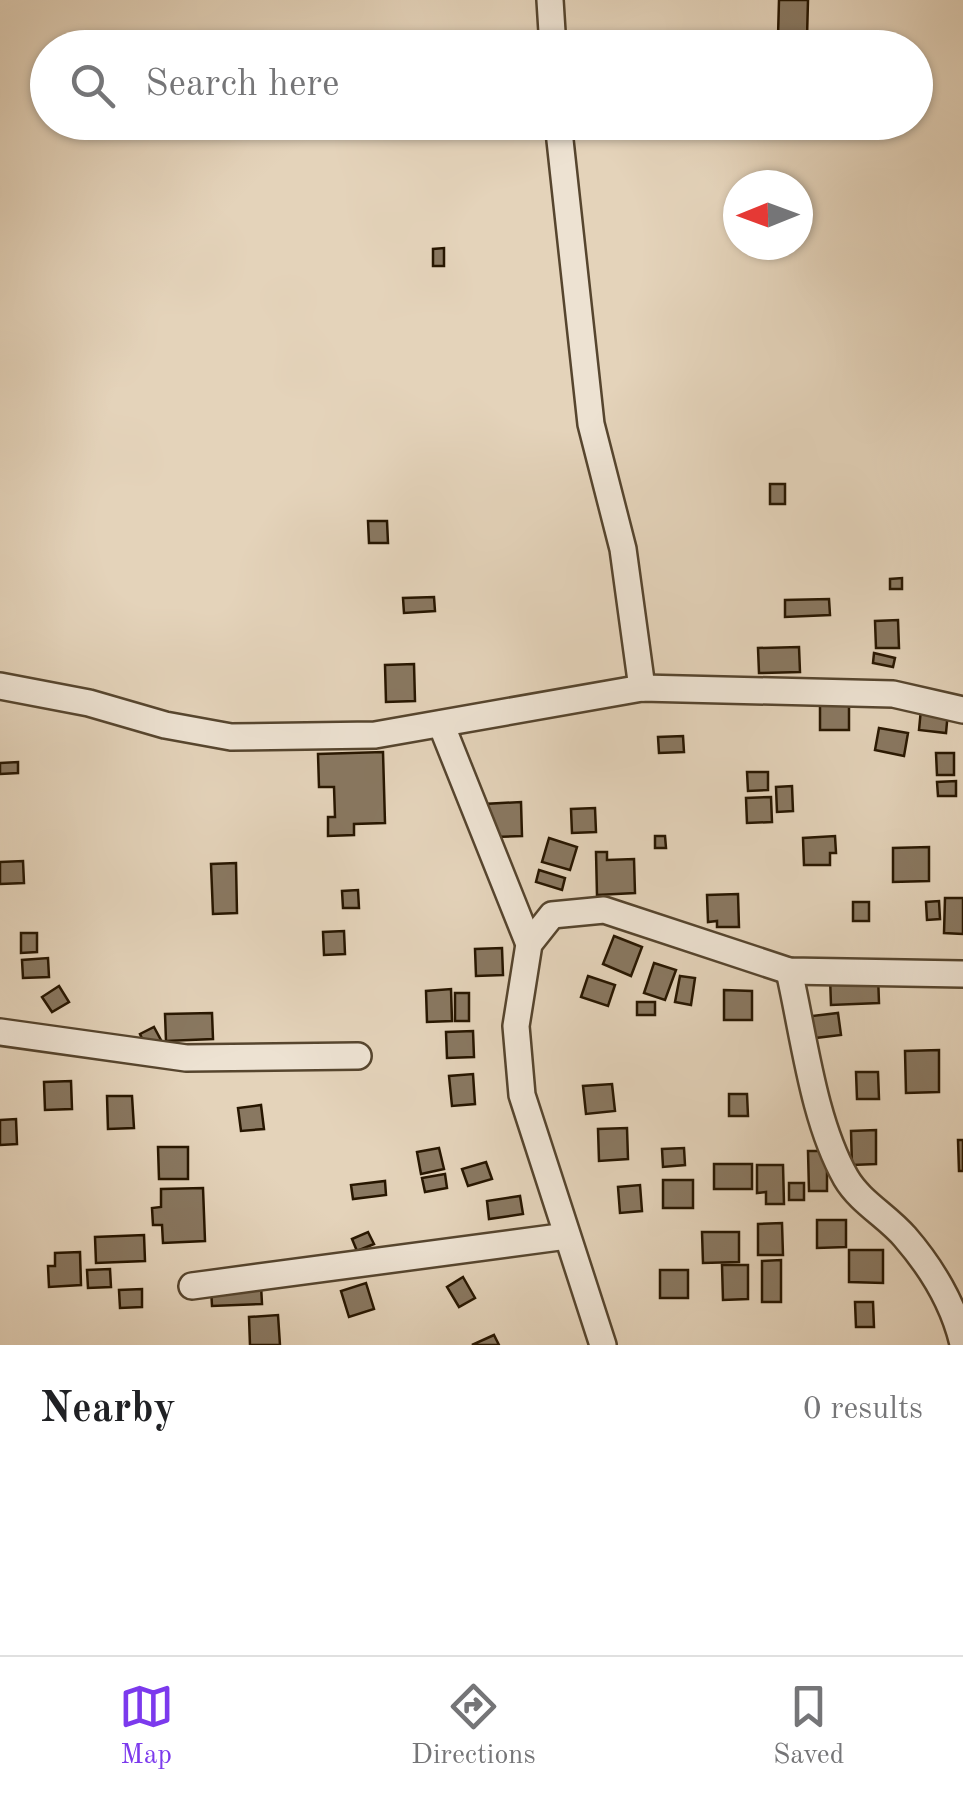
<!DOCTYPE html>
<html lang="en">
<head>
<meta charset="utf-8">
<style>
  :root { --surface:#fff; --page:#f2f2f2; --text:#202124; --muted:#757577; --line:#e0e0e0; --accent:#7c3aed }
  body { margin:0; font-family:"Old Standard TT",serif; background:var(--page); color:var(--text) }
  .compass { position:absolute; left:723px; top:170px; width:90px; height:90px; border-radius:50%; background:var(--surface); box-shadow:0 2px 8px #0004; rotate:269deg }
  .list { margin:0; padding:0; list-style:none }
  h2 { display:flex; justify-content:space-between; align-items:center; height:130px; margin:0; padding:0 40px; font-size:42px }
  h2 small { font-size:32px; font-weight:400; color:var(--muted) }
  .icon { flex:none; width:55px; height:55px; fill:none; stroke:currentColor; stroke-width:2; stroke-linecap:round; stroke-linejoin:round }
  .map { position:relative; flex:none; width:963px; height:1345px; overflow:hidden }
  .search { position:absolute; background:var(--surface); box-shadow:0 2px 8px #0004; left:30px; right:30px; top:30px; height:110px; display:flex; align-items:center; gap:25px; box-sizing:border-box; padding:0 35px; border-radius:55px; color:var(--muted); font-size:38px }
  .sheet { height:310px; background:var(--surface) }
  nav { display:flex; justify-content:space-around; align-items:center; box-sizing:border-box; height:140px; border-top:2px solid var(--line); background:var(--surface); font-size:28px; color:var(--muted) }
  nav a { display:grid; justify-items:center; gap:5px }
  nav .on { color:var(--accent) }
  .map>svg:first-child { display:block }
</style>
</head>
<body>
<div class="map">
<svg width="963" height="1345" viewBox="0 0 963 1345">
  <rect width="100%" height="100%" fill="#e4d3ba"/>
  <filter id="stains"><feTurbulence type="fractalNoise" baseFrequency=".002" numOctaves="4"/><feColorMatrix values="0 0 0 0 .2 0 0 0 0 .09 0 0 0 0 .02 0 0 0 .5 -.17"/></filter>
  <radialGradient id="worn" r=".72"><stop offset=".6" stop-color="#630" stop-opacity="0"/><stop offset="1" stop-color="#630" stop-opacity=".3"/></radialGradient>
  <g fill="#897861" stroke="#271600" stroke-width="2.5">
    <polygon points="779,0 808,0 807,38 778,37"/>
    <polygon points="444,248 444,266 433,266 433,249"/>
    <rect x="770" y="484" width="15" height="20"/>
    <polygon points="368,521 387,521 388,543 369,543"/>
    <polygon points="902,578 902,589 890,589 890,579"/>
    <polygon points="434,597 435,611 404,613 403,598"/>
    <polygon points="829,599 830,615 785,617 785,600"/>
    <polygon points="898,620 899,648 876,648 875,621"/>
    <polygon points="799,647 800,672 759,673 758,648"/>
    <polygon points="874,653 895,658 893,667 873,663"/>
    <polygon points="414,664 415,701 386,702 385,665"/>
    <rect x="820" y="705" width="29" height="25"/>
    <polygon points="921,709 948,711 946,733 919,730"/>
    <polygon points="879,728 908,733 904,756 875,750"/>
    <polygon points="683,736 684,752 659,753 658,737"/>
    <polygon points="383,752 385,823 354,824 354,835 328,836 328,817 335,817 334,787 319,787 318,754"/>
    <polygon points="936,753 954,753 954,775 937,775"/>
    <polygon points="18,762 18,773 0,774 0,763"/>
    <polygon points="747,772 768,772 768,790 748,791"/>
    <polygon points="956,781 956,796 938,796 937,782"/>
    <polygon points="792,786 793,811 777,812 776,787"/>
    <polygon points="771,797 772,822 747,823 746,798"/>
    <polygon points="521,802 522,836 494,837 493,819 484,819 484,804"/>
    <polygon points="595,808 596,832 572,833 571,809"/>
    <polygon points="655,836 665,836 666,848 655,848"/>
    <polygon points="835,836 836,853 830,853 830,865 804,865 803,838"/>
    <polygon points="549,838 577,847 570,870 542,862"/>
    <polygon points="929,847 929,881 893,882 893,848"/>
    <polygon points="596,852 607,852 607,860 634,859 635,893 597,895"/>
    <polygon points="23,861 24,883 0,884 0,862"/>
    <polygon points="236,863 237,913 213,914 211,864"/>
    <polygon points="539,870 565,878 562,890 536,882"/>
    <polygon points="358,890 359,908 343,908 342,891"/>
    <polygon points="738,894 739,927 717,927 717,921 708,922 707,895"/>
    <polygon points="945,898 963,898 963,934 944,933"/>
    <polygon points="939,901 940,919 927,920 926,902"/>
    <rect x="853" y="902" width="16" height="19"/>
    <polygon points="344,931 345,954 324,955 323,932"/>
    <polygon points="21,933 37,933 37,952 21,953"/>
    <polygon points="614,936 642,947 631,976 603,964"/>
    <polygon points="502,948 503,975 476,976 475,949"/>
    <polygon points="48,958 49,977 23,978 22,960"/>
    <polygon points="654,963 676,970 665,1000 644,993"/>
    <polygon points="878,975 879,1003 831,1005 830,977"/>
    <polygon points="588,976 615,985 608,1006 581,997"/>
    <polygon points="680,976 695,978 691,1005 675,1002"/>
    <polygon points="59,986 69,1002 52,1012 42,997"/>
    <polygon points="451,989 452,1021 427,1022 426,991"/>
    <polygon points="724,990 752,991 752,1020 724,1020"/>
    <rect x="455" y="993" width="14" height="28"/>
    <rect x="637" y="1002" width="18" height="13"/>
    <polygon points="212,1013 213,1039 166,1041 165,1014"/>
    <polygon points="838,1013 841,1035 815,1038 812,1016"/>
    <polygon points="154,1027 162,1042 147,1050 140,1034"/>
    <polygon points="473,1031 474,1057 447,1058 446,1032"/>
    <polygon points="939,1050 939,1092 906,1093 905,1051"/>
    <polygon points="856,1072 878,1072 879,1099 857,1099"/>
    <polygon points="473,1074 475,1104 452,1106 449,1076"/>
    <polygon points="71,1081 72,1109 45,1110 44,1082"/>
    <polygon points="612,1084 615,1111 586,1114 583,1086"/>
    <polygon points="729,1094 747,1094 748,1116 729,1116"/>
    <polygon points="107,1096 132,1096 134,1128 108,1129"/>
    <polygon points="261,1105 264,1129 241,1131 238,1108"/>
    <polygon points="16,1119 17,1144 0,1145 0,1120"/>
    <polygon points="627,1128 628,1159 599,1161 598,1129"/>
    <polygon points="876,1130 876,1164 852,1165 851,1131"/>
    <polygon points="958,1140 963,1140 963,1171 959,1171"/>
    <polygon points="158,1147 188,1147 188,1179 159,1179"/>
    <polygon points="439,1148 444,1169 421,1174 417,1152"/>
    <polygon points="684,1148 685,1165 663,1167 662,1149"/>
    <polygon points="808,1151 827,1151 827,1191 809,1191"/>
    <polygon points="486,1162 492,1179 468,1186 462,1169"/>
    <rect x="714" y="1164" width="38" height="25"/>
    <polygon points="757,1165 783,1165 784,1204 766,1204 766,1192 757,1193"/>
    <polygon points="445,1174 447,1188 425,1192 422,1178"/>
    <rect x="663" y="1180" width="30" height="28"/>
    <polygon points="385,1181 386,1195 353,1199 351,1185"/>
    <rect x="789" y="1183" width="15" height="17"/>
    <polygon points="640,1185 642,1211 620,1213 618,1187"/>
    <polygon points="203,1188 205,1241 163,1243 162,1225 153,1225 152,1208 161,1207 161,1189"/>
    <polygon points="520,1196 523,1214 489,1219 487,1201"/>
    <polygon points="817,1220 846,1220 846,1247 817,1248"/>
    <polygon points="782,1223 783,1255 758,1255 758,1224"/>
    <polygon points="368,1232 374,1244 357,1251 352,1239"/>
    <polygon points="702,1232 739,1232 739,1262 703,1263"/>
    <polygon points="144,1235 145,1261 96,1263 95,1237"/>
    <polygon points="849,1250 883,1250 883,1283 849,1282"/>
    <polygon points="80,1252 81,1285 49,1287 48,1266 55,1266 55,1253"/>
    <polygon points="781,1260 781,1302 762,1302 762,1261"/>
    <polygon points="722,1265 748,1265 748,1299 723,1300"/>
    <polygon points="110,1269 111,1287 88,1288 87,1270"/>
    <rect x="660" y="1270" width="28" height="28"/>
    <polygon points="463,1277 475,1298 459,1307 447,1287"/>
    <polygon points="366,1283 374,1309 349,1317 341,1291"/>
    <polygon points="261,1285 262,1304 212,1306 211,1288"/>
    <polygon points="142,1289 142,1307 120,1308 119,1290"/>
    <polygon points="855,1302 873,1302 874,1327 856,1327"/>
    <polygon points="278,1315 280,1345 250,1345 249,1317"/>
    <polygon points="494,1335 499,1345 472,1345"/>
  </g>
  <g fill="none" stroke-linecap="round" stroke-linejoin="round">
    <defs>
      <g id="street">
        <polyline points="550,0 553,48"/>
        <polyline points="558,122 591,424 623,549 642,688"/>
        <polyline points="0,686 89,703 165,725 231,737 375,735 642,688 893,694 963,710"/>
        <polyline points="441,724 529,944"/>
        <path d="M789 971C804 1036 813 1120 846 1178 860 1202 887 1216 905 1237 931 1267 954 1305 963 1344"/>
        <polyline points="0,1032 186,1058 358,1056"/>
        <polyline points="192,1286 567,1236"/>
        <polyline points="603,1345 522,1095 516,1026 529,944 552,915 604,910 789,971 963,974"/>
      </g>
    </defs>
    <use href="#street" stroke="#56452e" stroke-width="30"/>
    <use href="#street" stroke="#ede2d2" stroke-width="25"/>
  </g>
  <rect width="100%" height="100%" filter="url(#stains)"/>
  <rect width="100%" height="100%" fill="url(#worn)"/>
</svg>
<svg class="compass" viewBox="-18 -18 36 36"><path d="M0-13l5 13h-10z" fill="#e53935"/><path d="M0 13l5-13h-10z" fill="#757577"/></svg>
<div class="search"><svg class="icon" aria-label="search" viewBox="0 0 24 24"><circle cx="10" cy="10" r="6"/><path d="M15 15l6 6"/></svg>Search here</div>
</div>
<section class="sheet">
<h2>Nearby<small>0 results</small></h2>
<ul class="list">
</ul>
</section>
<nav>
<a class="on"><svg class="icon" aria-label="map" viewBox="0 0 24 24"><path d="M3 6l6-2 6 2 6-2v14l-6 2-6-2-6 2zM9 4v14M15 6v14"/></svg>Map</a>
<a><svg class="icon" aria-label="directions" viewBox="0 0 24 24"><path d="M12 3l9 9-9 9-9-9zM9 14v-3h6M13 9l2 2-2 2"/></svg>Directions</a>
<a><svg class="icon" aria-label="saved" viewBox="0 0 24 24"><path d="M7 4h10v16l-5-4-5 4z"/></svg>Saved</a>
</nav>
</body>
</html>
